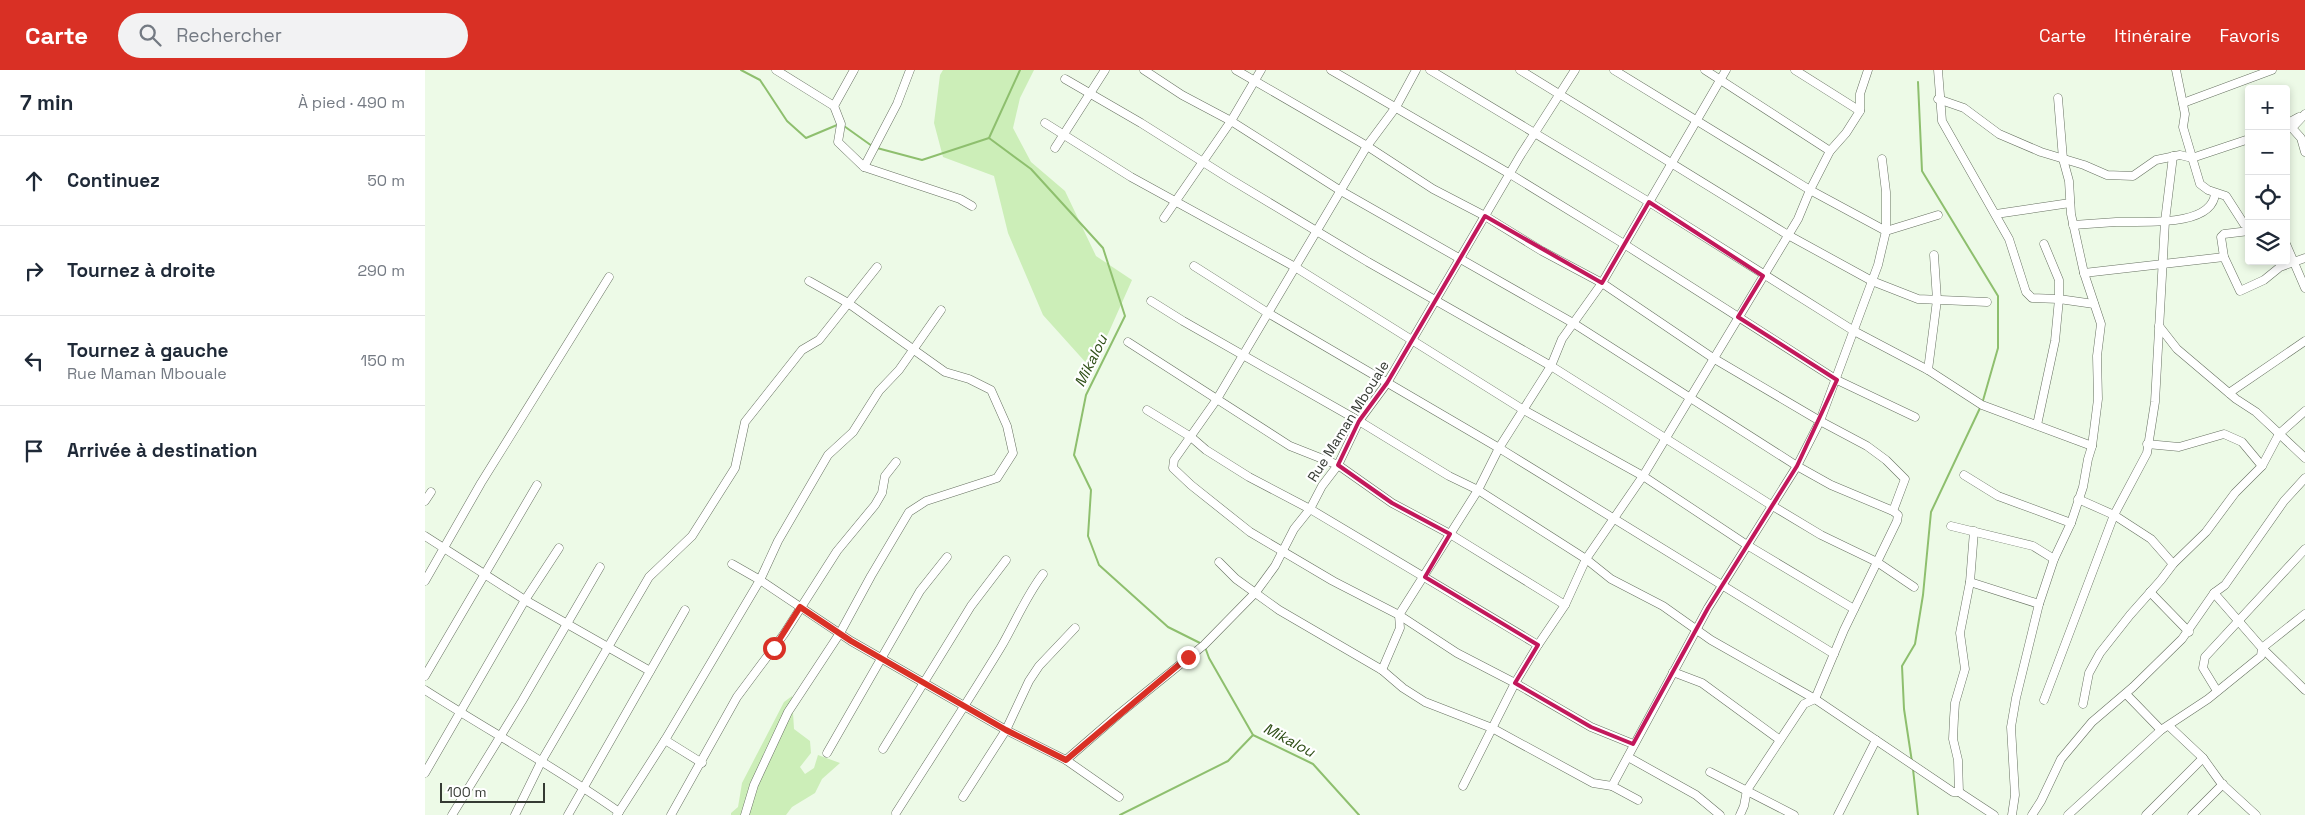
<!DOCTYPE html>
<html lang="fr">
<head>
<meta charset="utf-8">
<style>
  :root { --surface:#fff; --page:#f2f2f3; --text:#1f2937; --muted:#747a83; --line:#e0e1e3; --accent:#d93025 }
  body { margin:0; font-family:"Space Grotesk",sans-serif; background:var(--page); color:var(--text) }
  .controls { position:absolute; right:15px; top:15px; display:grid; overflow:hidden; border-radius:5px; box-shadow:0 2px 8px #0003 }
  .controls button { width:45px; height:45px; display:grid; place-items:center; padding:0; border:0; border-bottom:1px solid var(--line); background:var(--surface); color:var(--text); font:25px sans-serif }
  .scale { position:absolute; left:15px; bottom:12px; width:105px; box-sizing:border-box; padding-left:5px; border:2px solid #353a33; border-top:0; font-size:14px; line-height:18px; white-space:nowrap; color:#353a33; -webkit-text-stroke:4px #fff; paint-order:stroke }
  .stop { position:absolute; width:15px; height:15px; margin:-11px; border:4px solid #d93025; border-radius:50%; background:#fff }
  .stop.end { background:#d93025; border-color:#fff; box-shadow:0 1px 5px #0008 }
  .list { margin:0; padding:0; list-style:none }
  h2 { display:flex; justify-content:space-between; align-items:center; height:65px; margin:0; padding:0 20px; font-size:21px }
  h2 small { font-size:16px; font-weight:400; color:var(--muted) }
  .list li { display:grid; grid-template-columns:32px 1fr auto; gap:15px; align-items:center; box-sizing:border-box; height:90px; padding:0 20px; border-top:1px solid var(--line) }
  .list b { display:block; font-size:19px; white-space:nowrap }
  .list p { margin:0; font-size:16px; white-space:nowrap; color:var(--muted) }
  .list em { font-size:16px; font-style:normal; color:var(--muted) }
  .icon { flex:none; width:28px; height:28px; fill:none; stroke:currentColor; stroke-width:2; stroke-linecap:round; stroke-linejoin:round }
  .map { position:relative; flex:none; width:1880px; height:745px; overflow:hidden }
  header { display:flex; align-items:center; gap:30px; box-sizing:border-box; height:70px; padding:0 25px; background:var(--accent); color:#fff }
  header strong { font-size:24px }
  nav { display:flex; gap:28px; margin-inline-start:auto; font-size:18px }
  .search { width:350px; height:45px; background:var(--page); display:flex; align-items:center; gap:12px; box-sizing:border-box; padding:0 18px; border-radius:28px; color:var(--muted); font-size:19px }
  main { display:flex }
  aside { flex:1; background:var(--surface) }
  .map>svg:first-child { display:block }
</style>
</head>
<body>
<header>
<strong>Carte</strong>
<div class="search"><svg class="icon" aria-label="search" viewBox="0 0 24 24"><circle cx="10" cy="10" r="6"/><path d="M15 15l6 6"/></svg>Rechercher</div>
<nav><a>Carte</a><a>Itinéraire</a><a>Favoris</a></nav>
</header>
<main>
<aside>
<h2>7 min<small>À pied · 490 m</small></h2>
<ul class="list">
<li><svg class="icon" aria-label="ahead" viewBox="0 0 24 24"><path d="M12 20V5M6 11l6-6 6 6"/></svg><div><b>Continuez</b></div><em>50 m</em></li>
<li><svg class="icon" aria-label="right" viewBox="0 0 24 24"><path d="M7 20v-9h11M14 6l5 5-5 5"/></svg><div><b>Tournez à droite</b></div><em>290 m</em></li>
<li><svg class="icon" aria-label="left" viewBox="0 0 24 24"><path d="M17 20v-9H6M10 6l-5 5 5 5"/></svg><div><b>Tournez à gauche</b><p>Rue Maman Mbouale</p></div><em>150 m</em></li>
<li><svg class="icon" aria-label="arrive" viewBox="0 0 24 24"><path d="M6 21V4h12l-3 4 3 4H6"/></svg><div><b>Arrivée à destination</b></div></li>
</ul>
</aside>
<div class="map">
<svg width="1880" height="745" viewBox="0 0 1880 745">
  <rect width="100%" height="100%" fill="#edfae7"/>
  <g fill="#cceeb8">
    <polygon points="518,0 609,0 595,28 588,58 606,92 640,121 671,186 707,210 683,264 663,295 618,245 583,163 569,106 518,87 509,53 515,5"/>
    <polygon points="367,626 369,659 385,671 386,683 375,697 380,704 389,698 393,685 415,693 397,709 390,723 367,737 361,745 306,745 306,743 313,737 317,713 359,632"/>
  </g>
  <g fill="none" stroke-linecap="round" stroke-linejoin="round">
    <g stroke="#8ebf6e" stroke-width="2">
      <polyline points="316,0 335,10 362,51 381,68 412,55"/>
      <polyline points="1493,12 1497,101 1573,226 1573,278 1557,334"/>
      <polyline points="419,56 447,76"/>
      <polyline points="564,68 606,99 678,178 700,246 661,325 649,385 666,420 663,466 674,495 743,557 777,574"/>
      <polyline points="564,68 595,0"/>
      <polyline points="452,78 497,90 564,68"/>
      <polyline points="780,577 784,588 828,665 888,694 934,745"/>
      <polyline points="1487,692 1479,639 1477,596 1490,574 1498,525 1506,442 1555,338"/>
      <polyline points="1488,699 1493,745"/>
      <polyline points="695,745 803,691 828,665"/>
    </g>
    <defs>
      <g id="minor">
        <polyline points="351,0 409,36 416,54 413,72 439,97 535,129 547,136"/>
        <polyline points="719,0 757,25 806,51 916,121 1148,253 1372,396 1406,415 1468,441 1473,445 1472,451 1419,560 1390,629 1379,634 1322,720 1319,736 1315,745"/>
        <polyline points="811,0 942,76 1008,119 1060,146 1117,181 1177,213 1288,288 1395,351 1442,376 1461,390 1480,409 1468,441"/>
        <polyline points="906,0 1085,104 1199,174 1412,310 1490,347"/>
        <polyline points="991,0 971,37 942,76 792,329 749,390 748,398 766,415 825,462 908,511 974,545 1032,583 1090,613 1166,657 1208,674"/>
        <polyline points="1005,0 1224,132 1429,261 1503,300 1557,335 1667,376"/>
        <polyline points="1095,0 1363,165 1447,211 1493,229 1562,232"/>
        <polyline points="1189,0 1385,120 1461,161 1513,145"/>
        <polyline points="1280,0 1405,81"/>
        <polyline points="1370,0 1435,41"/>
        <polyline points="1513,0 1517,51 1584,169 1601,222 1607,228 1634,229 1669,234"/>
        <polyline points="1751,0 1760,44 1758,57 1775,114 1783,120 1801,126 1819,154 1824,156"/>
        <polyline points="640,9 716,53 805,109 943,192 1126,296 1346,435 1396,465 1452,492 1489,517"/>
        <polyline points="1513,29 1539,38 1574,64 1616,82 1659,95 1682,105 1708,106 1731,90 1755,85 1767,88 1824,69"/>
        <polyline points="1758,33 1847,0"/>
        <polyline points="409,36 429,0"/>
        <polyline points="1880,44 1867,58 1876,68 1880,82"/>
        <polyline points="620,53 706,107 870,197 1097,339 1218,406 1322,475 1429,539"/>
        <polyline points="1861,54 1874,47"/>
        <polyline points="630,78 680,0"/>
        <polyline points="439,97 472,34 485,0"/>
        <polyline points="1571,144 1645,133"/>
        <polyline points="739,148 806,51 836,0"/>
        <path d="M1648 155C1663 154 1677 153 1691 152 1716 151 1788 158 1790 123"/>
        <polyline points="1824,161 1799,164 1796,167 1799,187 1815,221 1839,210 1855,197 1880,188"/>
        <polyline points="1861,174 1880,218"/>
        <polyline points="769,196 843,243 1074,378 1409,584"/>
        <polyline points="1659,203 1799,187"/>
        <polyline points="726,231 758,251 934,351 1024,406 1053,420 1161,489 1186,509 1238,536 1286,570 1390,629 1528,722 1534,722 1569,745"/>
        <polyline points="1734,256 1752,279 1811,329 1831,342 1880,388"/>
        <polyline points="703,272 865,376 913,395 967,433 1025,464 1140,535"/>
        <polyline points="1503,300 1512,230 1509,185"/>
        <polyline points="1804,323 1880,271"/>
        <polyline points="722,340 766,367 781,380 824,407 885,439 1113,575"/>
        <polyline points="1612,355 1630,271 1634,229 1634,210 1619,174"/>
        <polyline points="1722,374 1754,377 1799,364 1817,372 1837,396"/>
        <polyline points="1539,405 1573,426 1646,453"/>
        <polyline points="1653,429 1689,445 1726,469 1748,494"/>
        <polyline points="0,431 6,422"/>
        <polyline points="1526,456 1608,476 1629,489"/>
        <polyline points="0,466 100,530 225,601"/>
        <polyline points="794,492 811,509 854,540 957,600 978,618 1000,632 1067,658 1168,713 1187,716 1213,730"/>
        <polyline points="307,494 335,510 426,571 581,660 641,690 694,727"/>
        <polyline points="0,511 56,413 184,207"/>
        <polyline points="1545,512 1614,534"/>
        <polyline points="1725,522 1764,562"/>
        <polyline points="1789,523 1837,578 1880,620"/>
        <polyline points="957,600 975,558 974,545 1053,420 1074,378 1126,296 1137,269 1177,213 1301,0"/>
        <polyline points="1248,602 1277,613 1355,670"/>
        <polyline points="0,606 112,415"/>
        <path d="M0 620C64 661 132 698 194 742"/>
        <polyline points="1792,621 1778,598 1780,587 1880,479"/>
        <polyline points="1701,624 1736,660"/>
        <polyline points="1619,630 1689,445 1722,383 1730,332 1740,151 1748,86"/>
        <polyline points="1658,634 1664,603 1675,583 1705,545 1736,510 1748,494 1781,462 1810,423 1837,396 1854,364 1880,341"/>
        <polyline points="1744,656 1778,688 1796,713 1831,745"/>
        <polyline points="240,670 277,693"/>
        <polyline points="458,679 546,536 581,490"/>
        <polyline points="402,683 495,521 522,487"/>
        <polyline points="1203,687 1271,725 1295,745"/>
        <polyline points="641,690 694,644 779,575 831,522 850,496 869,459 885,439 897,416 913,395 934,351 962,313 1095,86 1150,0"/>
        <polyline points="1285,702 1369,745"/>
        <polyline points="0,703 100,530 134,478"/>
        <polyline points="1038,716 1090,613 1113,575 1140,535 1161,489 1218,406 1373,149 1385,120 1405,81 1421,63 1435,41 1435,24 1443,0"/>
        <polyline points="1187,716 1283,538 1372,396 1395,351 1453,195 1461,161 1461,122 1457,89"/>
        <polyline points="1534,722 1533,690 1528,669 1529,648 1530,633 1540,599 1535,563 1545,512 1549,461"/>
        <polyline points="538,727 581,660 604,611 614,596 650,558"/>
        <path d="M471 743C506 688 542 633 576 577 590 553 601 526 618 504"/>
        <polyline points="27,745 97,631 175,497"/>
        <polyline points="90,745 116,692 224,507 267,466 310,398 320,352 377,280 394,270 452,197"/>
        <polyline points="143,745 260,540"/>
        <polyline points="192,745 240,670 335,510 353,471 403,385 428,362 454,321 474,300 516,240"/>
        <polyline points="246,745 312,627 359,564 412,481 450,435 457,423 460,406 471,392"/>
        <polyline points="320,745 329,715 363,642 415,563 446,506 484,442 501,431 572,408 588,383 582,356 566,320 544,309 520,302 423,233 384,211"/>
        <polyline points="1413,745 1451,670"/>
        <polyline points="1587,745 1590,725 1586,657 1591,628 1614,534 1629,489 1646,453 1658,417 1663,389 1667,376 1673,329 1672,286 1676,254 1659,203 1646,144 1644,111 1638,89 1633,28"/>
        <polyline points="1607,745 1616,731 1636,689 1667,652 1708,617 1757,569 1789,523 1800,515 1859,431 1880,408"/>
        <polyline points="1643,745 1736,660 1783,629 1836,586 1837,578 1880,544"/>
        <polyline points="1721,745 1778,688"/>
        <polyline points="1767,745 1798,714"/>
      </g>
    </defs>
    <use href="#minor" stroke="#677161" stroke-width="9"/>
    <use href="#minor" stroke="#fff" stroke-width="8"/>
  </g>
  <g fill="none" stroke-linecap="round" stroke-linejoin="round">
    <polyline stroke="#d93025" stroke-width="6" points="349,578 375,537 426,571 581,660 641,690 763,587"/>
  </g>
  <path fill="none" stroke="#c2185b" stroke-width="4" stroke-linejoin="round" d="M1224 132 1338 206 1313 247 1412 310 1372 396 1283 538 1208 674 1166 657 1090 613 1113 575 1000 507 1025 464 967 433 913 395 934 351 962 313 1060 146 1177 213Z"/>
  <g text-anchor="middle" stroke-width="4.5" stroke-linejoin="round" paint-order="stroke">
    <g font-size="14" fill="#353a33" stroke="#fff">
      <text transform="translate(923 351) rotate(-58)" y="5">Rue Maman Mbouale</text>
    </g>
    <g font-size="15" font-style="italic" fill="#2e4e16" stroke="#fff">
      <text transform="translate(666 291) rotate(-64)" y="5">Mikalou</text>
      <text transform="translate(864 670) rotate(28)" y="5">Mikalou</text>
    </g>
  </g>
</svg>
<div class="controls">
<button>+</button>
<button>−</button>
<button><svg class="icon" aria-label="locate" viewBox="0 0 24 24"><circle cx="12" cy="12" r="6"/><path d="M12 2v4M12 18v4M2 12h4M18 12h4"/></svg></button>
<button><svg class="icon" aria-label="layers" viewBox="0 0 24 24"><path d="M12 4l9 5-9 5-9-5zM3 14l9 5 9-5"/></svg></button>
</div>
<div class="scale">100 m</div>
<div class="stop" style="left:349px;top:578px"></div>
<div class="stop end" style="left:763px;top:587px"></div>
</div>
</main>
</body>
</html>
